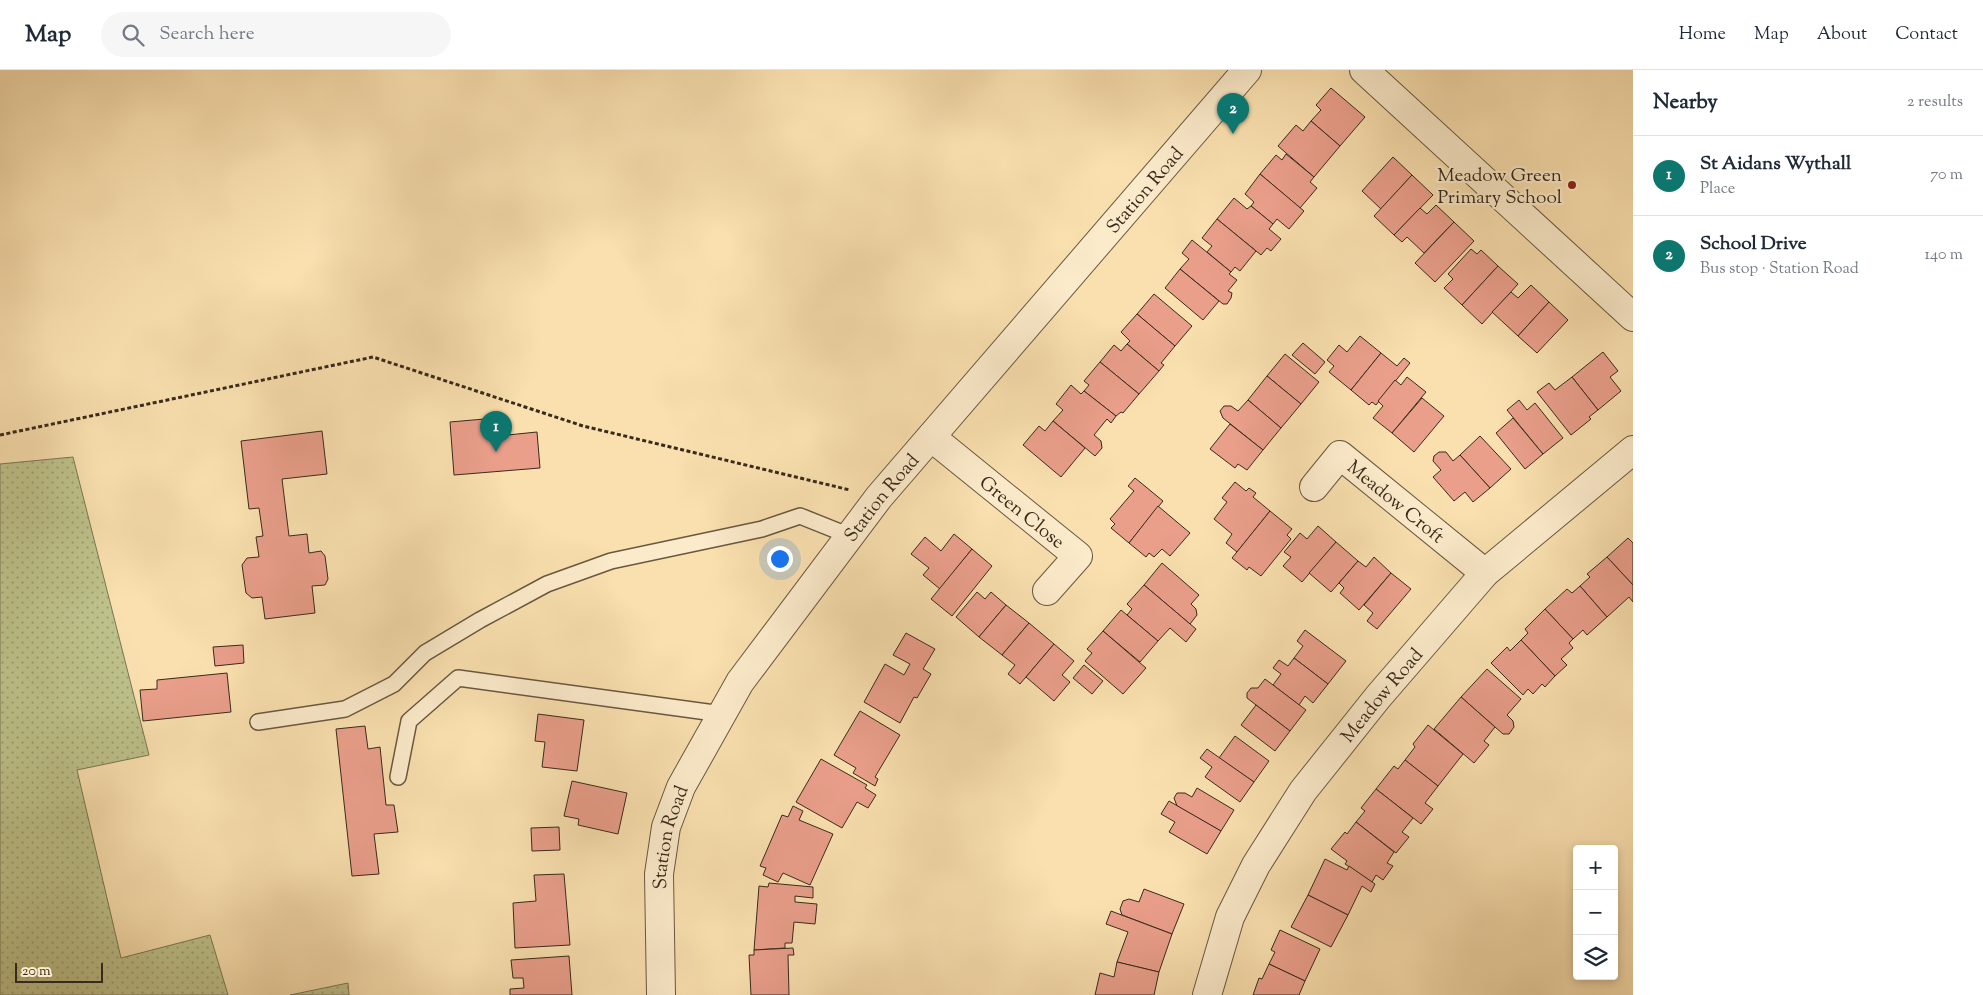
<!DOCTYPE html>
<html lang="en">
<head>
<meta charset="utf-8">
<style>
  :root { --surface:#fff; --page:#f6f6f7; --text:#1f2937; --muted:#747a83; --line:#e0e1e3; --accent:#0f766e }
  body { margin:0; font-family:"Sorts Mill Goudy",serif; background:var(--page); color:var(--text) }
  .controls { position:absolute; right:15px; bottom:15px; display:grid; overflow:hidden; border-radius:5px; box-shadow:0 2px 8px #0003 }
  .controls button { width:45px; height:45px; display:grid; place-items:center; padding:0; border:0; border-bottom:1px solid var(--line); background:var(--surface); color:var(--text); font:25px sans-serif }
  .scale { position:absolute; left:15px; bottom:12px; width:88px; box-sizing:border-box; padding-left:5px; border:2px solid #382a1c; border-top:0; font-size:14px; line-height:18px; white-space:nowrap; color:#382a1c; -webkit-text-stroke:4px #fcebcb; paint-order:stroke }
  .you { position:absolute; left:779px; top:488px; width:18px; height:18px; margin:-12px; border:4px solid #fff; border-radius:50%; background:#1a73e8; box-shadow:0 0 0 8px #1a73e833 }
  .badge { display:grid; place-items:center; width:32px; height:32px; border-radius:50%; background:var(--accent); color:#fff; font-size:16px; font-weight:700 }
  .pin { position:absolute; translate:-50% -41px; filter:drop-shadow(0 1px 2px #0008) }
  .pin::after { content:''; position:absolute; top:26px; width:18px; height:15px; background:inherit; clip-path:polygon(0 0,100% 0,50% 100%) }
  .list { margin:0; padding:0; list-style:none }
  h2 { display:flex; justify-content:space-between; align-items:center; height:65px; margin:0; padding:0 20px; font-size:21px }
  h2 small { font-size:16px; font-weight:400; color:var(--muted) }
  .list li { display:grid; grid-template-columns:32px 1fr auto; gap:15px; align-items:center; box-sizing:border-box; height:80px; padding:0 20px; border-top:1px solid var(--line) }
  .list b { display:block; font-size:19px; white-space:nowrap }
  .list p { margin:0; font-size:16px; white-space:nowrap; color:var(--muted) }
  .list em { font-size:16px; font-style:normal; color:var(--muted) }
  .icon { flex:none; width:28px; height:28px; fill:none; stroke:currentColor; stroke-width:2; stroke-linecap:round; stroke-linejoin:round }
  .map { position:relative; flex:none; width:1633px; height:925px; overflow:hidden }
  header { display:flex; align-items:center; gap:30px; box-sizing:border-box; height:70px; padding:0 25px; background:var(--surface); border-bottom:1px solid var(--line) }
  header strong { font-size:24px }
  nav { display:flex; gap:28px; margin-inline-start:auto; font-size:18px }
  .search { width:350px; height:45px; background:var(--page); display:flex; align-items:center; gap:12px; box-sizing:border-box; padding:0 18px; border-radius:28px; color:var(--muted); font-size:19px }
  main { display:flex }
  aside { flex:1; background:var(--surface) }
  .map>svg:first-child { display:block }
</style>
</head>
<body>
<header>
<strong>Map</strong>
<div class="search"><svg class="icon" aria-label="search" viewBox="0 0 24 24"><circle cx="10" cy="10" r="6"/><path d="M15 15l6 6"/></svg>Search here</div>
<nav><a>Home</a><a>Map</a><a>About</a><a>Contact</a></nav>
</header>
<main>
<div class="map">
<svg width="1633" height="925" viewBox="0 0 1633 925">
  <defs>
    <pattern id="grass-dots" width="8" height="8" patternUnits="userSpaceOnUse" patternTransform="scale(1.25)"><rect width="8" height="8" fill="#bec28b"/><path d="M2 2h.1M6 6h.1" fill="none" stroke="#9b9e71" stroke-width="1.8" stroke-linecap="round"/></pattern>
  </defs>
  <rect width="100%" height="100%" fill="#fae0af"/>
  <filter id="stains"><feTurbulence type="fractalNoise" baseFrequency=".004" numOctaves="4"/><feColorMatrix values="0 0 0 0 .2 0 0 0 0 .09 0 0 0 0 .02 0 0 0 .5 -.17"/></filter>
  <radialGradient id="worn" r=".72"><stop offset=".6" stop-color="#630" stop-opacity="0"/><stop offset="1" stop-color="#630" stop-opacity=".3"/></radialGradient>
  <g fill="url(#grass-dots)" stroke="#7b7654">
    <polygon points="73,387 149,685 77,700 121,888 210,865 228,925 0,925 0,394"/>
    <polygon points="348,913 349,925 290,925"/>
  </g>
  <g fill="#ea9f8b" stroke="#382a1c">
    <polygon points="1331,18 1365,47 1340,76 1311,51 1321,40 1316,35"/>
    <polygon points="1311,51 1340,76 1314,107 1278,76 1296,55 1303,61"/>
    <polygon points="1286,84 1314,107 1310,112 1317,118 1300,138 1260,104 1276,85 1282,90"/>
    <polygon points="1393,87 1412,105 1381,139 1362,121"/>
    <polygon points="1260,104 1304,141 1289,159 1277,149 1273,154 1251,136 1254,132 1245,124"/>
    <polygon points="1412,105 1433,125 1394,165 1374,146"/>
    <polygon points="1234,128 1247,139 1251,136 1273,154 1269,159 1281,169 1271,181 1267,178 1261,185 1217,149"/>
    <polygon points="1436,135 1454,152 1424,183 1407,167 1402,172 1394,165 1420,138 1427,144"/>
    <polygon points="1217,149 1256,181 1240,201 1235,197 1231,202 1207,182 1212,176 1202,168"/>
    <polygon points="1454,152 1474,171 1435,212 1415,193"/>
    <polygon points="1192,170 1231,202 1229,204 1237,210 1228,221 1232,223 1231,228 1227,234 1223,234 1180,199 1189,189 1182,183"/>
    <polygon points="1471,179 1477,184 1481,180 1498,196 1462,235 1444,218 1453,209 1448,204"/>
    <polygon points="1498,196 1518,214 1482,254 1462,235"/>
    <polygon points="1180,199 1219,231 1203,250 1165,218"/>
    <polygon points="1531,215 1549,232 1518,266 1492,242 1511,222 1518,228"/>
    <polygon points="1154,224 1192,256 1175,276 1137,244"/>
    <polygon points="1549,232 1568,250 1537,283 1518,266"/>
    <polygon points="1137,244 1175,276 1161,293 1164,295 1159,301 1127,274 1130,271 1121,262"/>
    <polygon points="1360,266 1381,283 1351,320 1329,302 1334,296 1327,290 1339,275 1347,282"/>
    <polygon points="1303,273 1325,292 1315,304 1292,285"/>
    <polygon points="1127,274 1159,301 1139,324 1100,292 1114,275 1121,281"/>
    <polygon points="1603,282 1618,301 1610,307 1621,321 1598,340 1572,307"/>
    <polygon points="1381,283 1397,296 1404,288 1410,293 1376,335 1372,332 1369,335 1351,320"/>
    <polygon points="1285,284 1319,312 1301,334 1267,306"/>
    <polygon points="1100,292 1139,324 1123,343 1121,342 1116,346 1084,321 1089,315 1084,311"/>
    <polygon points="1267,306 1301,334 1281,358 1248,330"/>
    <polygon points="1407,307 1426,322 1392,363 1373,348 1383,336 1378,331 1395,310 1401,315"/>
    <polygon points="1572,307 1598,340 1589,347 1591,349 1571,365 1537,322 1549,313 1555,320"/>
    <polygon points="1071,315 1081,324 1084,321 1116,346 1111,353 1107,349 1094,365 1101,371 1102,378 1095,386 1053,351 1063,340 1056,334"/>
    <polygon points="1422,328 1444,346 1414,382 1392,363"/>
    <polygon points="1248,330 1281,358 1263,380 1223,348 1220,341 1224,336 1231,336 1238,341"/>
    <polygon points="1519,330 1527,340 1535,333 1563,368 1543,384 1507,340"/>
    <polygon points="496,348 498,366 537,362 540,398 454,405 450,352"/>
    <polygon points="1513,348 1543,384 1525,399 1496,363"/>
    <polygon points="1053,351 1085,378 1061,407 1023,375 1039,356 1045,361"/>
    <polygon points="1230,354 1263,380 1247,400 1238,394 1235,398 1210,379"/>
    <polygon points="322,361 327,404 282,409 289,466 307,464 309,483 321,481 325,486 328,509 325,515 312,516 315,543 265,549 262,527 252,528 246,523 242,495 247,488 259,487 256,467 263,466 259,438 249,439 241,371"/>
    <polygon points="1480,366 1511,399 1490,418 1460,385"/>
    <polygon points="1439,382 1446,382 1453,391 1460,385 1490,418 1473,432 1465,422 1454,431 1433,407 1441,400 1433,391 1434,386"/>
    <polygon points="1135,408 1163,431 1129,473 1111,458 1115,454 1110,449 1134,421 1128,416"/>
    <polygon points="1235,412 1246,421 1249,418 1256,423 1253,427 1270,441 1237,482 1226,473 1232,464 1214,449 1227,432 1222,428"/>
    <polygon points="1158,436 1190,463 1170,486 1162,479 1154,487 1149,483 1146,487 1129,473"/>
    <polygon points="1270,441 1292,459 1287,465 1291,469 1261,506 1249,497 1247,500 1232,488"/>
    <polygon points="1318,456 1336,472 1302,512 1283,496 1291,487 1284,482 1300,463 1307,469"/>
    <polygon points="954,464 972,479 940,519 923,505 929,498 911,484 925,467 941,481"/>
    <polygon points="1628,468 1633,473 1633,515 1607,487"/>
    <polygon points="1336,472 1358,491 1331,522 1309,503"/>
    <polygon points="972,479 992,496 952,546 931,529"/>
    <polygon points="1374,487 1391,503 1359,540 1340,523 1344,518 1339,513 1358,491 1366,497"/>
    <polygon points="1607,487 1633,515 1633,532 1629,527 1607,547 1580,516 1590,507 1587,504"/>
    <polygon points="1162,493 1199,525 1191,534 1196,539 1197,545 1190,554 1144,515"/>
    <polygon points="1391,503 1411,519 1377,559 1367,551 1373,543 1364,535"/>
    <polygon points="1144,515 1196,559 1186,572 1170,558 1158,571 1127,545 1132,539 1127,534"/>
    <polygon points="1580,516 1607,547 1587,565 1583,560 1573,569 1545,539 1567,519 1572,523"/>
    <polygon points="977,522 985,529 991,522 1006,535 979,567 956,547"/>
    <polygon points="1006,535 1029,553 1002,585 979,567"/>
    <polygon points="1545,539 1573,569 1569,573 1573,578 1561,589 1567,595 1555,606 1521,570 1528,563 1525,559"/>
    <polygon points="1121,540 1158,571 1140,592 1103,561"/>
    <polygon points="1029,553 1054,574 1020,614 1008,604 1015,595 1002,585"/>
    <polygon points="1305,560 1346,591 1328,614 1294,588 1303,576 1297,571"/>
    <polygon points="1103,561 1146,598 1123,624 1085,591 1092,583 1087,579"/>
    <polygon points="906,563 935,579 923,599 931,604 917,628 914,627 900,653 864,632 885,594 904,605 910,594 893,585"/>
    <polygon points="1521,570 1555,606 1545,617 1542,614 1533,624 1528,619 1523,625 1491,593 1507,577 1510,581"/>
    <polygon points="1054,574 1074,591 1062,605 1070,612 1054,631 1026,607"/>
    <polygon points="243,575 244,593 215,596 213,577"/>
    <polygon points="1294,588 1328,614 1313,633 1305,626 1299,635 1273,615 1281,604 1273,598 1279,590 1288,596"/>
    <polygon points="1084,595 1103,611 1092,624 1073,608"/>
    <polygon points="1487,599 1521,629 1507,645 1513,651 1514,657 1509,664 1503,664 1461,627"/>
    <polygon points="227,603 231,642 143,651 140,620 157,619 157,610"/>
    <polygon points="1265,609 1306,640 1290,661 1247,628 1247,623 1251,618 1258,618"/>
    <polygon points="1461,627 1495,657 1484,671 1489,675 1474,693 1434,659"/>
    <polygon points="1256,635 1290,661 1275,681 1241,655"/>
    <polygon points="860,641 900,665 875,707 878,709 875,716 853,703 856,698 834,685"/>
    <polygon points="538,644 584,650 577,701 542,697 545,672 535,671"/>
    <polygon points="1428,655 1463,684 1438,716 1405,690 1415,677 1413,674"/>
    <polygon points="365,656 368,679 380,677 386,735 394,735 398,762 374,764 379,804 352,806 336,659"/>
    <polygon points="1235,666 1269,691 1254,712 1219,688"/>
    <polygon points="1207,679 1254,712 1240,732 1205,707 1212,697 1200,688"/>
    <polygon points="821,689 867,715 865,718 876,725 868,738 857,732 842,758 796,732"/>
    <polygon points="1405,690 1438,716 1425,733 1433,739 1421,754 1376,719 1394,696 1398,699"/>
    <polygon points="572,711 627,723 618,764 578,755 579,749 564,746"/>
    <polygon points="1197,718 1234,740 1221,761 1177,736 1174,728 1177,723 1185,723 1192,727"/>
    <polygon points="1376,719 1413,748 1402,762 1409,767 1396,783 1356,752 1365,741 1361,738"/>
    <polygon points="1169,731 1221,761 1207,784 1169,762 1175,752 1161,744"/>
    <polygon points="793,736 803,741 799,750 833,764 810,815 783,803 778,812 763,805 766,798 760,796 782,745 788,747"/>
    <polygon points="1356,752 1394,782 1387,793 1393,796 1383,810 1376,805 1372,812 1345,794 1347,791 1331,779 1345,762 1347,764"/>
    <polygon points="559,757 560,780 532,781 531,758"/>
    <polygon points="1325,789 1347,800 1349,796 1375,814 1371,822 1362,816 1348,845 1308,825"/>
    <polygon points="564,804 570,875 515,878 513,833 536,831 534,805"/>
    <polygon points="769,813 813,817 813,828 795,826 795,832 817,834 815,854 794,852 792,873 785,873 785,878 754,880 759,816 768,817"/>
    <polygon points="1144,819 1184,834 1172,864 1122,845 1120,839 1123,831 1129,829 1139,832"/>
    <polygon points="1308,825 1348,845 1331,877 1291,857"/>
    <polygon points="1111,841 1172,864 1159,902 1117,892 1128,862 1106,854"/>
    <polygon points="1280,860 1320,879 1305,911 1269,894 1275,882 1271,880"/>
    <polygon points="793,878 794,885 788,885 789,925 751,925 749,885 754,885 754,880"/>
    <polygon points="569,886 572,925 510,925 510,919 524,918 523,908 513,908 511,890"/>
    <polygon points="1117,892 1159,902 1154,925 1095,925 1100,903 1114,907"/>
    <polygon points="1269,894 1305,911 1299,925 1253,925 1259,908 1262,909"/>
  </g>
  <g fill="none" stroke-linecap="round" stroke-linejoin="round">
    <defs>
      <g id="service">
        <polyline points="258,652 345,639 394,614 425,583 480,550 547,514 611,491 762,459 800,446 850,466"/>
        <polyline points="398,707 409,651 458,608 722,644"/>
      </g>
      <g id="minor">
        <polyline points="1364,0 1633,247"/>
        <path id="s1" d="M931 367 1078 486 1047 521"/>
        <path id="s2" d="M1314 417 1340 385 1485 503"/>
        <path id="s3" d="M1207 925 1230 847 1256 795 1303 721 1378 627 1485 503 1633 380"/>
      </g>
      <g id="tertiary">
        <path id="s4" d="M661 925 659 804 666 757 681 717 740 612 879 427 1247 0"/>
      </g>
    </defs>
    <use href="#service" stroke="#685841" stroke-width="18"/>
    <use href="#minor" stroke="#685841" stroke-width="30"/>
    <use href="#tertiary" stroke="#685841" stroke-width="30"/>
    <polyline stroke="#382a1c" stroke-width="3" stroke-dasharray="4 2.5" stroke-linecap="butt" points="0,365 373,287 583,356 850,420"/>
    <use href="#service" stroke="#fcebcb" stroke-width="15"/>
    <use href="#minor" stroke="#fcebcb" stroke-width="28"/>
    <use href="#tertiary" stroke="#fcebcb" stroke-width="28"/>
  </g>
  <circle fill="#8f2418" stroke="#fcebcb" stroke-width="2" cx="1572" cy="115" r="5"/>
  <g text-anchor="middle" stroke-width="4.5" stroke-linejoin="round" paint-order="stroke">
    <g font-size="19" fill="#382a1c" stroke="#fcebcb" text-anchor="end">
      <text x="1562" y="111">Meadow Green<tspan x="1562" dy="22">Primary School</tspan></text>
    </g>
    <g font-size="19" fill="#382a1c" stroke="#fcebcb">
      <text dy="7" stroke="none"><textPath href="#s4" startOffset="969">Station Road</textPath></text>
      <text dy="7" stroke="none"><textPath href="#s4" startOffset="564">Station Road</textPath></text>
      <text dy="7" stroke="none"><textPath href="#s2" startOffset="114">Meadow Croft</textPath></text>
      <text dy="7" stroke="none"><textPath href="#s1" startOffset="118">Green Close</textPath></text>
      <text dy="7" stroke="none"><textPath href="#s3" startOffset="351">Meadow Road</textPath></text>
      <text dy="7" stroke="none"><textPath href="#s4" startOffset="159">Station Road</textPath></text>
    </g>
  </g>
  <rect width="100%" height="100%" filter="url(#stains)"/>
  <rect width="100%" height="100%" fill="url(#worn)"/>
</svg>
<div class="controls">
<button>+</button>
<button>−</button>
<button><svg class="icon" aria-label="layers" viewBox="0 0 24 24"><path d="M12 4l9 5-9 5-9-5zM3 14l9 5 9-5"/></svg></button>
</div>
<div class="scale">20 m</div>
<div class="you"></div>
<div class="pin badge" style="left:496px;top:382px">1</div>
<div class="pin badge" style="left:1233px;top:64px">2</div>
</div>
<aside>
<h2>Nearby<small>2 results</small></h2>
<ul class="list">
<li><span class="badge">1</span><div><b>St Aidans Wythall</b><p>Place</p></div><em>70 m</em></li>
<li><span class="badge">2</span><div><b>School Drive</b><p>Bus stop · Station Road</p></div><em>140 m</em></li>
</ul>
</aside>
</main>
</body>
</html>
